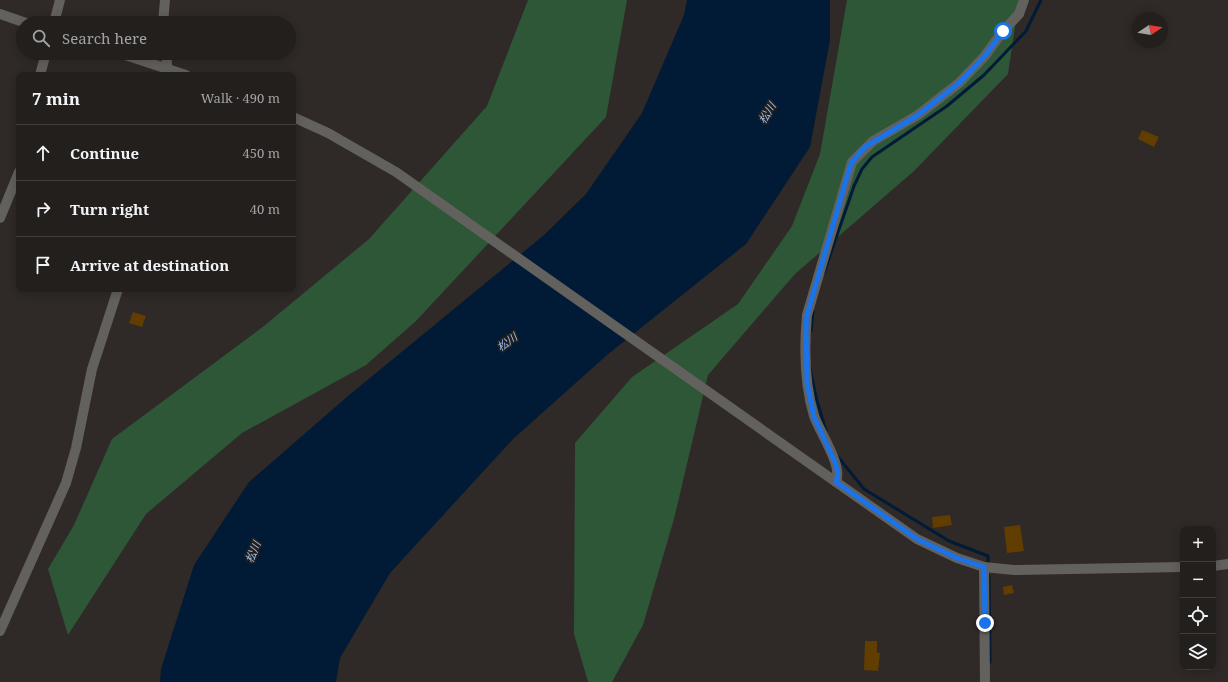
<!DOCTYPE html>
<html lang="en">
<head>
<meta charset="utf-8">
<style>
  :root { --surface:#231f1d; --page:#2b2726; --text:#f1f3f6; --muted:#a3a2a4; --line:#403d3b }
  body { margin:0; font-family:"Noto Serif","Noto Sans JP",serif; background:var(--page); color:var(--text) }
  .controls { position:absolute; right:12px; bottom:12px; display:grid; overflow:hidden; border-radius:8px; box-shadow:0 2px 10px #0003 }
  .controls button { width:36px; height:36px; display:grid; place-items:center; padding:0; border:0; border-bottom:1px solid var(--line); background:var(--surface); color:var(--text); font:20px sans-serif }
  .compass { position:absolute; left:1132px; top:12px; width:36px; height:36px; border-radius:50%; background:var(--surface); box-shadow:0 2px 10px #0003; rotate:78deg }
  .stop { position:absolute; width:12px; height:12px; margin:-9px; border:3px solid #1a73e8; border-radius:50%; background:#fff }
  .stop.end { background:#1a73e8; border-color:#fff; box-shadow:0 1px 4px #0008 }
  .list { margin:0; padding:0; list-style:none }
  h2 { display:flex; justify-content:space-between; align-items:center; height:52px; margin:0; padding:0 16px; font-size:17px }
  h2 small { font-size:13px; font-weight:400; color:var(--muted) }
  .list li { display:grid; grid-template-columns:26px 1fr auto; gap:12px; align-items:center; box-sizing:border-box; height:56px; padding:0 16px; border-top:1px solid var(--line) }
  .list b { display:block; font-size:15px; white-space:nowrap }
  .list em { font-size:13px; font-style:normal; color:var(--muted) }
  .icon { flex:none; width:22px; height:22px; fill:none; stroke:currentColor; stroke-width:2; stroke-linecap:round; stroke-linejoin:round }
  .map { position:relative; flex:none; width:1228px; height:682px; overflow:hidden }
  .search { position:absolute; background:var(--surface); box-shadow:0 2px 10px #0003; left:16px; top:16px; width:280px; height:44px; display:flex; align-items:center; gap:10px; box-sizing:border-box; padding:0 14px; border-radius:22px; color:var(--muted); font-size:15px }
  .panel { position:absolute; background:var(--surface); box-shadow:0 2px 10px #0003; left:16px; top:72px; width:280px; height:220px; border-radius:8px }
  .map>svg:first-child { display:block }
</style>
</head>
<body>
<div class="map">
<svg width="1228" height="682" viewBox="0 0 1228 682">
  <rect width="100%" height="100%" fill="#2f2927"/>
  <g fill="#2d5737">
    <polygon points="528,0 627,0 606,117 416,321 366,365 242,433 146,514 68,635 48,569 74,525 112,439 264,326 369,239 487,106"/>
    <polygon points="847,0 1019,0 1008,74 914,171 795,274 708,375 674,519 643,625 612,682 588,682 574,634 575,443 632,377 738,304 792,226 820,154"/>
  </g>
  <polygon fill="#011b37" points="687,0 830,0 830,40 810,147 746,244 607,355 513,439 390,573 340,658 336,682 160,682 161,669 194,565 249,482 348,396 544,235 586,194 642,113 684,15"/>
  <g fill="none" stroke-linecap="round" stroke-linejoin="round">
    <g stroke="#011b37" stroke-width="3">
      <polyline points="824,273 854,186 862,169 872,157 947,106 984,75 1026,31 1041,0"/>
      <polyline points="811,331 813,311"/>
      <polyline points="810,368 816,397 826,431"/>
      <polyline points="838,457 864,489 949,541 988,556 988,566"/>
      <polyline points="989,576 990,662"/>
    </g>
  </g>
  <g fill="#613d00">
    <polygon points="1142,130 1159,137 1154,147 1138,139"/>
    <polygon points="133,312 146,316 142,327 129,323"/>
    <polygon points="950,515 952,525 933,528 932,517"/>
    <polygon points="1020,525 1024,551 1007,553 1004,527"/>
    <polygon points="1012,585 1014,593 1004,595 1003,587"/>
    <polygon points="865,641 877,641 877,653 880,653 878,671 864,670"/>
  </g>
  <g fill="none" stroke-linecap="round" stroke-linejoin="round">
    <g stroke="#62615e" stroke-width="10">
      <polyline points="54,23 60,0"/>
      <polyline points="163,23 165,0"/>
      <polyline points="166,53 168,75"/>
      <polyline points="40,75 46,53"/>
      <polyline points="0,218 19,172"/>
      <path d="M836 482C843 465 820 433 814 416 804 383 804 348 807 315L852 162 873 141 918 115 959 83 984 57 1003 31 1019 14 1024 0"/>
      <polyline points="984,567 985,682"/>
      <polyline points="0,631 66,483 76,448 92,369 118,289"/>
    </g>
    <g stroke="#62615e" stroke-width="10">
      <polyline points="0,14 26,23"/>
      <polyline points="119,53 186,75"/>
      <polyline points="293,117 328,133 396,172 917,539 957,558 984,567 1014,570 1183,567"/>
      <polyline points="1213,566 1228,564"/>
    </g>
  </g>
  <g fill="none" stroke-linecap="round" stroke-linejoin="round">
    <polyline stroke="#1a73e8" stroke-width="5" points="985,623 984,567 957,558 917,539 836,482 838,473 835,462 814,417 807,383 806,328 807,315 849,170 852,162 865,147 918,115 959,83 984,57 1003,31"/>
  </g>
  <g text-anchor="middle" stroke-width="3.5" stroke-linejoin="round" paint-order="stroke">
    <g font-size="11" font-style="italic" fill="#99c3f3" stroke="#251f1d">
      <text transform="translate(767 113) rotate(-59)" y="4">松川</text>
      <text transform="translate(507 342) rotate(-36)" y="4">松川</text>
      <text transform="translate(253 552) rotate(-68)" y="4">松川</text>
    </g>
  </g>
</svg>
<div class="controls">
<button>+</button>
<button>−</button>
<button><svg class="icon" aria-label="locate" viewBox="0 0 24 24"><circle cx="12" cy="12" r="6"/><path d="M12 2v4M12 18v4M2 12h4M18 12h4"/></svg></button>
<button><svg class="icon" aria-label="layers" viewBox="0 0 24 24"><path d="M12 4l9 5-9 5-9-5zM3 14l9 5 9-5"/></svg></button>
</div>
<svg class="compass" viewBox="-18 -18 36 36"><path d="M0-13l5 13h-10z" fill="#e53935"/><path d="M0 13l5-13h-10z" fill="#a3a2a4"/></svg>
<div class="stop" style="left:1003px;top:31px"></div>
<div class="stop end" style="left:985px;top:623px"></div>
<div class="search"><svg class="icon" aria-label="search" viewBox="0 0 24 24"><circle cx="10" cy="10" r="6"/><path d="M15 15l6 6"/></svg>Search here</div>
<section class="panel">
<h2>7 min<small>Walk · 490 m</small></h2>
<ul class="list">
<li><svg class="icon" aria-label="ahead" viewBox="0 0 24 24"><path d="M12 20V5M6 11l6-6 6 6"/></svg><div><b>Continue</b></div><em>450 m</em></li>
<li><svg class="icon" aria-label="right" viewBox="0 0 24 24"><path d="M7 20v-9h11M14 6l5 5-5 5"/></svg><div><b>Turn right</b></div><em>40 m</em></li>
<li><svg class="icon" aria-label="arrive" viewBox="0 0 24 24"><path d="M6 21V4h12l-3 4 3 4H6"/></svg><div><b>Arrive at destination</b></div></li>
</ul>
</section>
</div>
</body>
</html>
